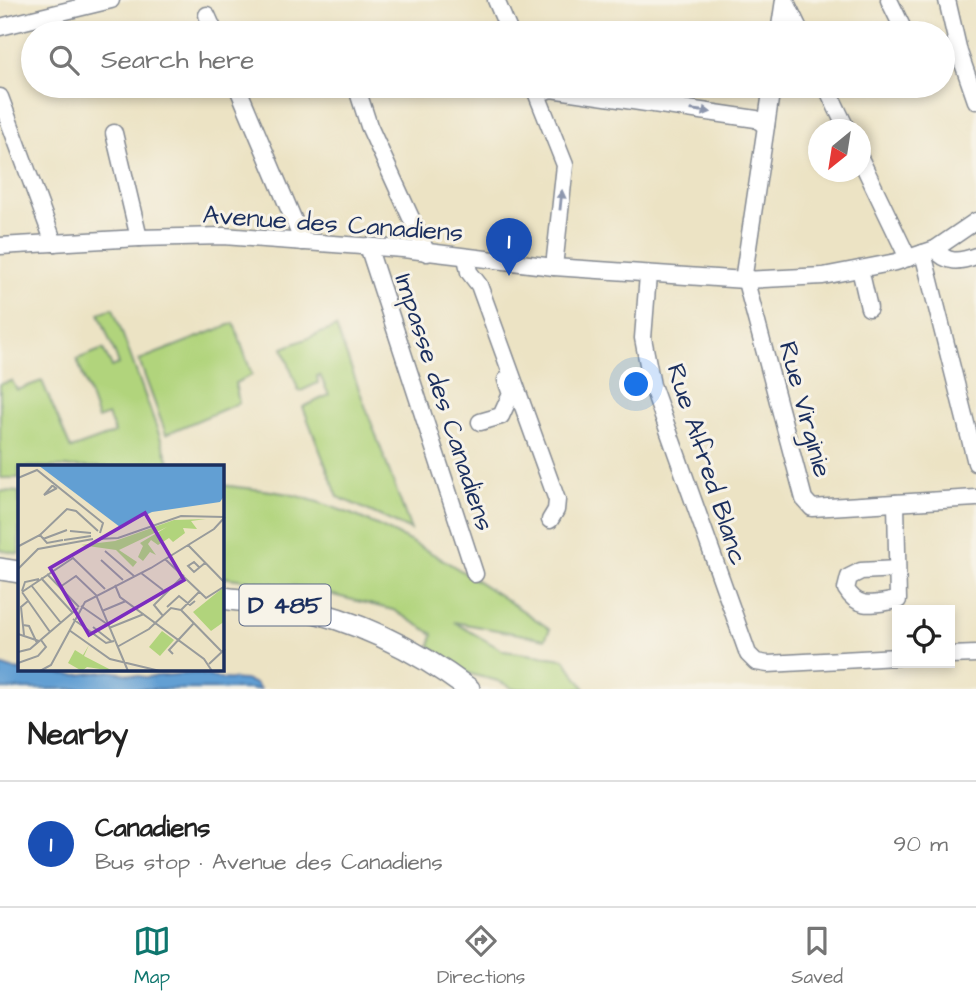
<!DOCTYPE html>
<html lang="en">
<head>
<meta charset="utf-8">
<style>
  :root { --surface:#fff; --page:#f6f6f6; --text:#222; --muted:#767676; --line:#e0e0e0; --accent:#0f766e }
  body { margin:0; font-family:"Architects Daughter",sans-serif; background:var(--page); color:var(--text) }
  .controls { position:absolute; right:21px; bottom:21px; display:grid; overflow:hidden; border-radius:0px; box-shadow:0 4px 10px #0003 }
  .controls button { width:63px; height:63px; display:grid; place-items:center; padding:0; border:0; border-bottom:2px solid var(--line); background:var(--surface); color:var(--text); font:35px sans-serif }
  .compass { position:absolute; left:808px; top:119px; width:63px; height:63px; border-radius:50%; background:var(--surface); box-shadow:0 4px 10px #0003; rotate:210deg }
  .you { position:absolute; left:637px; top:385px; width:24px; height:24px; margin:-18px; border:5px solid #fff; border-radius:50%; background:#1a73e8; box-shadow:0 0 0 10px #1a73e833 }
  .badge { display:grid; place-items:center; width:46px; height:46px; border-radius:50%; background:var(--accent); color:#fff; font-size:23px; font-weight:700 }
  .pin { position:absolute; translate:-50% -58px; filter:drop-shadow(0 2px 4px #0008) }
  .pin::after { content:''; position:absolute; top:37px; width:24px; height:21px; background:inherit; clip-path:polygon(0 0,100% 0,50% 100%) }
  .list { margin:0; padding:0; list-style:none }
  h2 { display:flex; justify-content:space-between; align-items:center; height:91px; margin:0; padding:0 28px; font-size:30px }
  h2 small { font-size:23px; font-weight:400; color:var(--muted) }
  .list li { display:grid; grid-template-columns:46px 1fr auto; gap:21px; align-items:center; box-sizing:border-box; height:126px; padding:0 28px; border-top:2px solid var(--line) }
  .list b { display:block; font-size:26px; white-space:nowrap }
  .list p { margin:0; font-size:23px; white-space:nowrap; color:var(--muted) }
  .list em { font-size:23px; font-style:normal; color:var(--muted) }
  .icon { flex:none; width:38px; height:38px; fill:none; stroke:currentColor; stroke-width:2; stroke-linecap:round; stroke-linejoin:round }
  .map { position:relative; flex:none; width:976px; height:689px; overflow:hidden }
  .search { position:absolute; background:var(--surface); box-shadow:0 4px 10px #0003; left:21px; right:21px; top:21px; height:77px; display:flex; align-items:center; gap:18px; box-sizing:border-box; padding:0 24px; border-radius:38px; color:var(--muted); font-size:26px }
  .sheet { height:217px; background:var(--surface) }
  nav { display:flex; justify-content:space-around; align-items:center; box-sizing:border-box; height:98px; border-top:2px solid var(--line); background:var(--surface); font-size:19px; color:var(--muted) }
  nav a { display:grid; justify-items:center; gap:4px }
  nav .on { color:var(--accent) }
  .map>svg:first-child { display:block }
</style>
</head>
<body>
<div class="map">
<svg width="976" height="689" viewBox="0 0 976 689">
  <rect width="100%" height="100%" fill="#f7f3e8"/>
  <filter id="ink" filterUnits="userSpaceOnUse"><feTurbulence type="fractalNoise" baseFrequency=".0143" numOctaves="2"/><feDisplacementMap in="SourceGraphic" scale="14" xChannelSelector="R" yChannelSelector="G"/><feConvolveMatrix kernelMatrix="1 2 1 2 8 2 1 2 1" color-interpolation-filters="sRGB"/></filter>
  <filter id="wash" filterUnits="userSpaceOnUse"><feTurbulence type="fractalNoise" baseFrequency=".00686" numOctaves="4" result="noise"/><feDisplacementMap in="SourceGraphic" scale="28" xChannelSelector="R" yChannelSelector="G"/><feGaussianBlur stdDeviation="1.57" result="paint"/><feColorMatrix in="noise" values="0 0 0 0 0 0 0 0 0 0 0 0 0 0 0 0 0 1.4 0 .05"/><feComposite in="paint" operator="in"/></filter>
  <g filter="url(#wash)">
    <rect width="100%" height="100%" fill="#ece3c4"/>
    <g fill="#b1d47c" stroke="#66826d" stroke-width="2">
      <polygon points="113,308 171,467 19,467 19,478 0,478 0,384 12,381 17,390 42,381 71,449 115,433 108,415 98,419 77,359 103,349 112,367 119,364 99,313"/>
      <polygon points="234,323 252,375 235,383 239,403 166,434 139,360"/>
      <polygon points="336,327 411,530 338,497 303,407 329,395 320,375 317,376 318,383 299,392 283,348"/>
      <path d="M222 485C248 489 276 490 301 497 394 523 472 576 550 629L545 639 454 622 504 651 564 659 585 689H513C500 679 486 679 471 674 456 669 442 655 430 646L433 634 393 610 305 588 222 577Z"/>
      <polygon points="0,491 19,492 19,554 0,550"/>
    </g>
    <polygon fill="#629fd3" stroke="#3e6798" stroke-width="2" points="0,665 12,669 76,675 110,671 145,677 197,673 221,679 245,680 256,684 260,689 0,689"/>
  </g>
  <g filter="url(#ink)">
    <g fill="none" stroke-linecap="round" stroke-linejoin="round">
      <defs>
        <g id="minor">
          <polyline points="496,0 510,33"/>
          <polyline points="785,0 801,33"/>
          <polyline points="889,0 905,33"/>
          <polyline points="947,0 959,52 976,101"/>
          <polyline points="207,15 215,33"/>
          <polyline points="0,27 111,0"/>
          <polyline points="779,33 784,0"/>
          <polyline points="237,86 303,242"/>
          <polyline points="772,86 744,274 804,499 812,508 976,498"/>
          <polyline points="826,86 847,130"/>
          <polyline points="534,87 565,165 554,267"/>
          <polyline points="537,94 551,89 756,119 766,126"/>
          <polyline points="359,95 369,126 427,253"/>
          <polyline points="0,97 54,243"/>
          <polyline points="114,133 139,238"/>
          <polyline points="860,158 908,258"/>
          <polyline points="0,246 139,238 223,236 403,249 554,267 745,280 823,276 896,262 935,249 976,221"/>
          <polyline points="368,246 475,574"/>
          <path d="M935 249C947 264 959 262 976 256"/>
          <polyline points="923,253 976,463"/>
          <polyline points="466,257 469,272 479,285 557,500 556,510 550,520"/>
          <polyline points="860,269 869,308"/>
          <polyline points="648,275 643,338 652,385 748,654 756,662 768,664 897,657"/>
          <polyline points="480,422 501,416 511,394 506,380"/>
          <path d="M896 503 898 600C875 603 859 611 846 589L849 577 861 571 897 569"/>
          <polyline points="950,655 976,654"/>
        </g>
        <g id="major">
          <polyline points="0,569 19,572"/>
          <path d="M222 598C245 601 270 602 293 607 356 620 417 650 469 689"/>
        </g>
      </defs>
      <use href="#minor" stroke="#848991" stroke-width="19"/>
      <use href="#major" stroke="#848991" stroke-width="24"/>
      <use href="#minor" stroke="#fff" stroke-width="16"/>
      <use href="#major" stroke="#fff" stroke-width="21"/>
    </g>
    <defs><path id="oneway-solid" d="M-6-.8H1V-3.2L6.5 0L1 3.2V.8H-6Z" transform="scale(1.75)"/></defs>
    <g fill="#8d97ae">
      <use href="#oneway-solid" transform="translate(701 111) rotate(8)"/>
      <use href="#oneway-solid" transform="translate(561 200) rotate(-84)"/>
    </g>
  </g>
  <g text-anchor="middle" stroke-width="6" stroke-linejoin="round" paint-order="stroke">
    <rect fill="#f7f3e8" stroke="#5d6a87" stroke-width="2" x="239.5" y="584.5" width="91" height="41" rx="5"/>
    <g font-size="24" font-weight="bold" fill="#1b2f5e">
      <text x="285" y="613">D 485</text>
    </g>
    <g font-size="26" fill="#1b2f5e" stroke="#f7f3e8">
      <text transform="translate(333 223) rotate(4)" y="9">Avenue des Canadiens</text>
      <text transform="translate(445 402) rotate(72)" y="9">Impasse des Canadiens</text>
      <text transform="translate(806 409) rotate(75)" y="9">Rue Virginie</text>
      <text transform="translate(708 464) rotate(72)" y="9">Rue Alfred Blanc</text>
    </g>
  </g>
  <g transform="translate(18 465)">
    <rect width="206" height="206" fill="#ece3c4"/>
    <path d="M188 54 173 56 179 64 165 63 167 68 155 77 151 73 140 80 133 75 130 79 138 90 132 87 125 96 120 92 125 81 122 78 149 62 101 85 119 97 115 102 98 85 63 80 97 76 156 55ZM206 122 207 156 193 166 175 147ZM144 166 156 175 142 191 131 182ZM71 180 66 191 95 206 69 202 64 206 50 198 57 185 65 190Z" fill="#b1d47c"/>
    <path d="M20 0H206V31L202 37 134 47 102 62Z" fill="#629fd3"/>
    <path fill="none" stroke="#989b9b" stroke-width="2" d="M0 13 19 5 85 58 82 68M39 23 26 30 34 21H35L39 24M52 66 73 68M22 70 29 78 45 75M25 74 49 65M80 74 100 73 163 51 207 52M46 75 73 71M170 80 207 118M1 81 22 70 49 44 58 46 80 66M87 86 116 111M147 94 188 133 207 121M83 95 105 115M181 102 176 97 170 101 176 107 187 98M0 104 20 84 75 74M123 108 145 125M29 109 61 142M23 113 54 147M13 120 43 158M97 120 102 132 186 194 194 206M42 122 58 111 78 130 110 206M4 126 7 117 21 114M4 127 55 93 87 124M4 127 32 167M63 141 89 159M149 142 161 131 172 140 177 136M163 145 204 187M163 145 182 126M84 146 108 136M145 151 136 140 166 110M55 154 88 178 96 176M5 160 11 161 19 178M75 162 93 176M91 163 126 149M51 165 92 194 142 206M0 169 21 176M6 170 3 142 10 136M99 182 131 164 153 143 163 145M0 187 12 184 60 143M155 189 151 185 176 158M0 198 20 191 28 182 23 175M191 199 207 184M22 206 33 200 67 137 133 103 196 64 207 52"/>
    <path fill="#7b2cbf" fill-opacity="0.15" stroke="#7b2cbf" stroke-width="3.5" d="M127 48 166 115 71 170 32 103Z"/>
    <rect width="206" height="206" fill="none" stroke="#1b2f5e" stroke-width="3.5"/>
  </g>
</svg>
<div class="controls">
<button><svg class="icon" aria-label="locate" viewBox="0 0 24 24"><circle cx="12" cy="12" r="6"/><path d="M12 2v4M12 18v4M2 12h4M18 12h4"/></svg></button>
</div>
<svg class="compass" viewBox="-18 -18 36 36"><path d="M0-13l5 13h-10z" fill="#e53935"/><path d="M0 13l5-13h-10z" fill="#767676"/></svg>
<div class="you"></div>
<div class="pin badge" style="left:509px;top:276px;background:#1a4fb4">1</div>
<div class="search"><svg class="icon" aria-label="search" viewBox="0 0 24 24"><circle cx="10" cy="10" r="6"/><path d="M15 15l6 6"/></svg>Search here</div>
</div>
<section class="sheet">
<h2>Nearby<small></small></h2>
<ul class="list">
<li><span class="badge" style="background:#1a4fb4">1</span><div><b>Canadiens</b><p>Bus stop · Avenue des Canadiens</p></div><em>90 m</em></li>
</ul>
</section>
<nav>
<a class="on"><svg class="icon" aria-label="map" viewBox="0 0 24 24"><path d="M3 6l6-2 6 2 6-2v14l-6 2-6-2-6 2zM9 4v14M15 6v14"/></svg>Map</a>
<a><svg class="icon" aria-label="directions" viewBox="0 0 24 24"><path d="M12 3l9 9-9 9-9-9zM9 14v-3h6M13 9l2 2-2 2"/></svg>Directions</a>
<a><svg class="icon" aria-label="saved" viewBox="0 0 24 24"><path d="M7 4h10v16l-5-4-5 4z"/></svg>Saved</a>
</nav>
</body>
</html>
